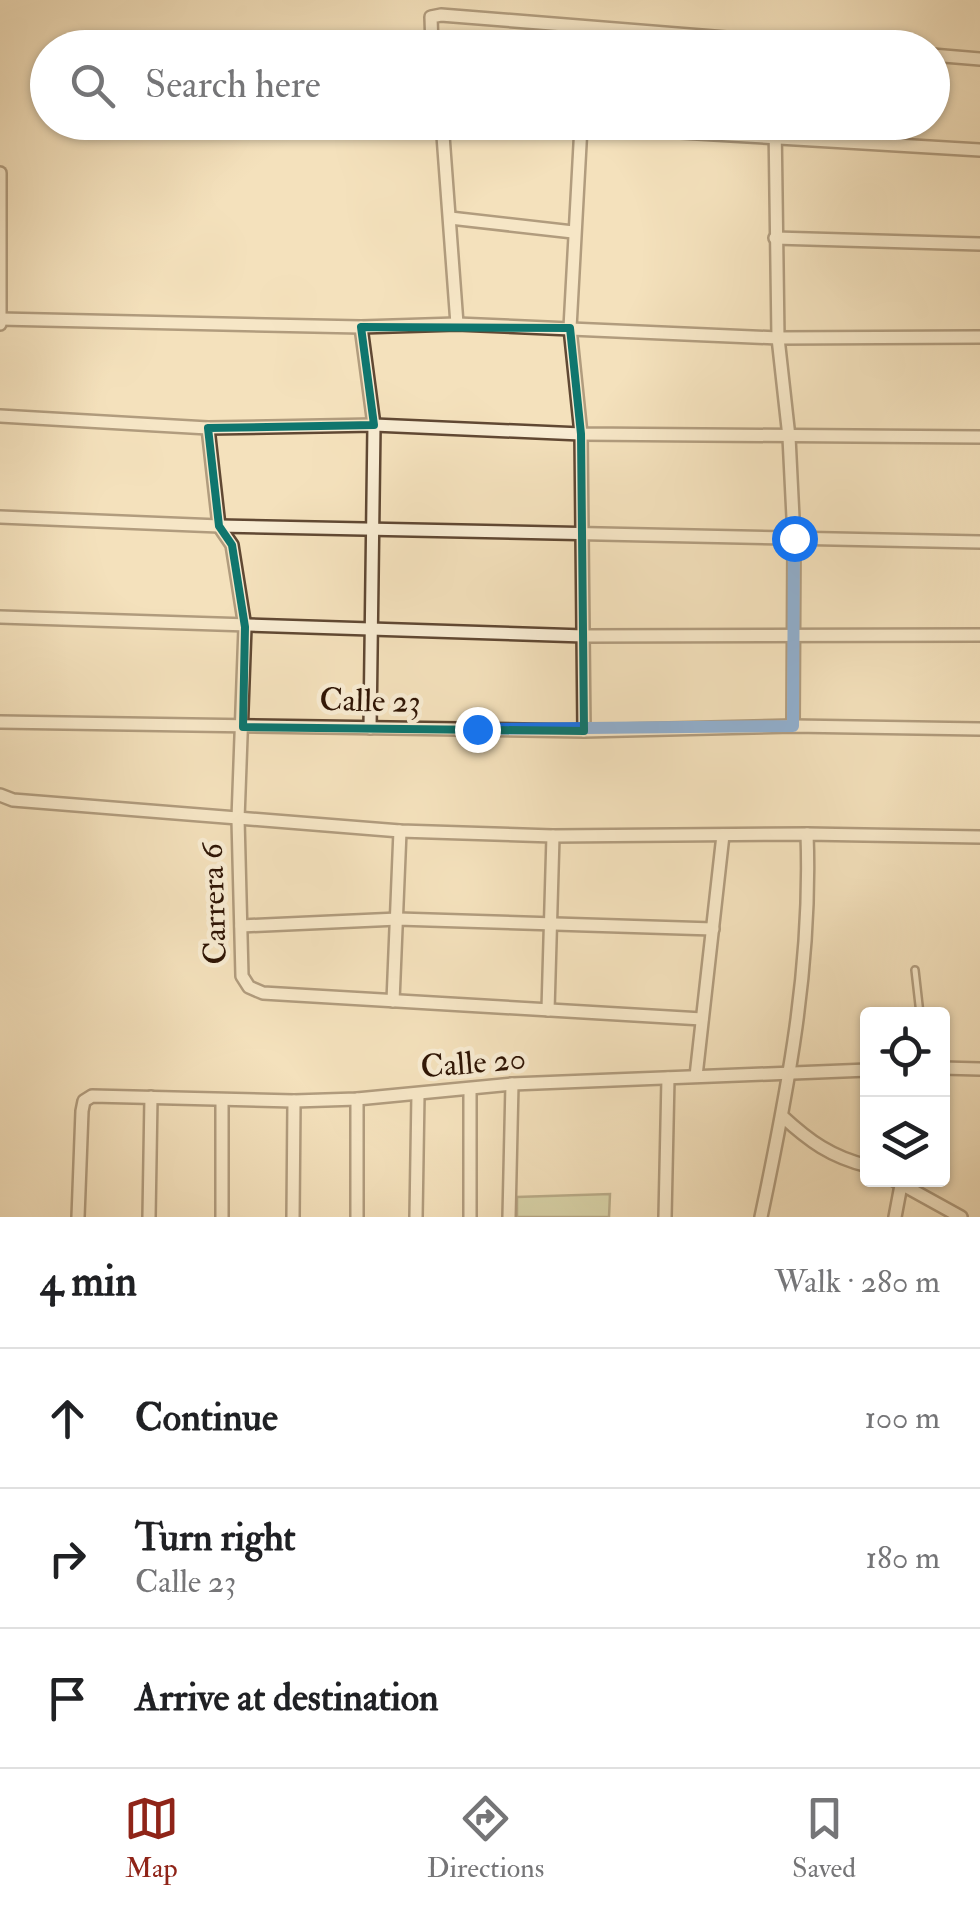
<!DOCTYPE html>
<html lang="en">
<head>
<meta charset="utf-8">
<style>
  :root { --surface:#fff; --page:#f6f6f6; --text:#202124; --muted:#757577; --line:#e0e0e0; --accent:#8f2418 }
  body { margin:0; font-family:"IM FELL Double Pica",serif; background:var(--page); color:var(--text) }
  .controls { position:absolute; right:30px; bottom:30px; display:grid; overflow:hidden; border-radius:10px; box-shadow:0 2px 8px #0004 }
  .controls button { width:90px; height:90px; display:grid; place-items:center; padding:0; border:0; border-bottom:2px solid var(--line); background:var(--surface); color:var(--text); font:50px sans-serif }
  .stop { position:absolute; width:30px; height:30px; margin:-22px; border:8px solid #1a73e8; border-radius:50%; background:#fff }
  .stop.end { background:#1a73e8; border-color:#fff; box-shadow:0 2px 10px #0008 }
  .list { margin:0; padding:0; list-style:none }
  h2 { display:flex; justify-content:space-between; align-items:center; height:130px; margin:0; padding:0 40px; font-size:42px }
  h2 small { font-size:32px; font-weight:400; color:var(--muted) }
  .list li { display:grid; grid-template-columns:65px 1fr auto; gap:30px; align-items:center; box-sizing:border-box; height:140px; padding:0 40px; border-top:2px solid var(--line) }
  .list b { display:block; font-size:38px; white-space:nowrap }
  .list p { margin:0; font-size:32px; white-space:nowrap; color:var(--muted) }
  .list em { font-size:32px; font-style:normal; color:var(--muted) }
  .icon { flex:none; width:55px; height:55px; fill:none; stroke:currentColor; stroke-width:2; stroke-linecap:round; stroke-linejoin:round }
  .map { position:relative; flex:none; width:980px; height:1217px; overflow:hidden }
  .search { position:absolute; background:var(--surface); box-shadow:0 2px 8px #0004; left:30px; right:30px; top:30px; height:110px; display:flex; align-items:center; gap:25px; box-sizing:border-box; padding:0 35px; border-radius:55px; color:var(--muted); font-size:38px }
  .sheet { height:550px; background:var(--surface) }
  nav { display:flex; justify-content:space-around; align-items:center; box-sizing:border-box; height:140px; border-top:2px solid var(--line); background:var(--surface); font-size:28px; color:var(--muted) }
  nav a { display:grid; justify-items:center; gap:5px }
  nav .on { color:var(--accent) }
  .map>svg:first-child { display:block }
</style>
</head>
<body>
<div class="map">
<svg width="980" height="1217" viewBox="0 0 980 1217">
  <rect width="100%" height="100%" fill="#f4e1bc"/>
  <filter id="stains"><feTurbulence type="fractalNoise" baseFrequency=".002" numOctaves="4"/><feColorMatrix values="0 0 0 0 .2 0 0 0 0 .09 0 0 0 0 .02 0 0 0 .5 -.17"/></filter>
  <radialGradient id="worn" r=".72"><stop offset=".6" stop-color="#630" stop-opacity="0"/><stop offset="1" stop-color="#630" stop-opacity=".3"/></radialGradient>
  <polygon fill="#b8c393" stroke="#746c4c" stroke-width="2.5" points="610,1194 609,1217 517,1217 517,1197"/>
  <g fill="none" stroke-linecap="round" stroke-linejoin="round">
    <defs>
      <polyline id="lane" points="915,970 920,1014"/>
      <g id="street">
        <polyline points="432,48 431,17 441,15 851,48"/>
        <polyline points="932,55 980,59"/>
        <polyline points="442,122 457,324"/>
        <polyline points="512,122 980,150"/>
        <polyline points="775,122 778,338 789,437 794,538 793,726"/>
        <polyline points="581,126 570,328 581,434 584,731"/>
        <polyline points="0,173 0,324"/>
        <polyline points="450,218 573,232"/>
        <polyline points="775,238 980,244"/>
        <polyline points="0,319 361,327 457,324 778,338 980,337"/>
        <polyline points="361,327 374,425 370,728"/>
        <polyline points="0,416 208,428 374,425 581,434 980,437"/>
        <polyline points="208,428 219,526 232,545 245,627 238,819 242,976 249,987 263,993 702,1019"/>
        <polyline points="0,517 219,526 980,542"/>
        <polyline points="0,617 584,636 980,635"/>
        <polyline points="0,722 584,731 793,726 980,729"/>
        <polyline points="0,795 13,800 400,831 553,836 807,834 980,837"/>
        <polyline points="241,926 398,919 713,929"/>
        <polyline points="393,1001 400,831"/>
        <polyline points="548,1010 553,836"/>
        <polyline points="942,1068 980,1069"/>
        <polyline points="696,1076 723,835"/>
        <polyline points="470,1090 470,1217"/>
        <polyline points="357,1099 357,1217"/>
        <path d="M782 1116C809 1141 831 1157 868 1166"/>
        <polyline points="894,1180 961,1217"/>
        <polyline points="78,1217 82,1111 84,1101 92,1096 294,1101 357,1099 512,1084 868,1070"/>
        <polyline points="149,1217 151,1097"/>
        <polyline points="222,1217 222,1100"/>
        <polyline points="293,1217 294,1101"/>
        <polyline points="416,1217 418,1094"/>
        <polyline points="509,1217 512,1084"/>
        <polyline points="665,1217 668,1078"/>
        <path d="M761 1217C788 1089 812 965 807 834"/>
        <polyline points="895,1217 902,1180"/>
      </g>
    </defs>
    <use href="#lane" stroke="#604833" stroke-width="10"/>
    <use href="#street" stroke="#604833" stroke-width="16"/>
    <use href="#lane" stroke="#f8ecd3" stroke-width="5"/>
    <use href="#street" stroke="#f8ecd3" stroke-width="11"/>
  </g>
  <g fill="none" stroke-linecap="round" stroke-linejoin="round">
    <polyline stroke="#1a73e8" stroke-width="12" points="477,729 793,726 794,538"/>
  </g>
  <path d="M0 0H980V1217H0ZM361 327 570 328 581 434 584 731 243 727 245 627 232 545 219 526 208 428 374 425Z" fill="#f4e1bc" fill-opacity=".55" fill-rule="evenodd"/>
  <path fill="none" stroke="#0f766e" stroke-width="8" stroke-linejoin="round" d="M361 327 570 328 581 434 584 731 243 727 245 627 232 545 219 526 208 428 374 425Z"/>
  <g text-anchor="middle" stroke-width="9" stroke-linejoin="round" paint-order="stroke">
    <g font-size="32" fill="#2f1505" stroke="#f8ecd3">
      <text transform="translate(370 700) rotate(1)" y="11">Calle 23</text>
      <text transform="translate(213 904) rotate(-92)" y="11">Carrera 6</text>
      <text transform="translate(473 1062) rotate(-5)" y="11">Calle 20</text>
    </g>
  </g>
  <rect width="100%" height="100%" filter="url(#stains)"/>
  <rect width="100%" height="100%" fill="url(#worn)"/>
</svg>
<div class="controls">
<button><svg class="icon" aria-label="locate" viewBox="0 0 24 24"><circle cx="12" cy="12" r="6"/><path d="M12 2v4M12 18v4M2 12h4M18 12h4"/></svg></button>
<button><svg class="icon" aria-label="layers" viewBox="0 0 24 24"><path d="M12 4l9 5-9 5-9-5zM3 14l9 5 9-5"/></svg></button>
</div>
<div class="stop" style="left:794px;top:538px"></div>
<div class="stop end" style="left:477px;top:729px"></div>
<div class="search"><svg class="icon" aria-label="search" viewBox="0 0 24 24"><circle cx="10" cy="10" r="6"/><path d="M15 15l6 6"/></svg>Search here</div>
</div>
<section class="sheet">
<h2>4 min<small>Walk · 280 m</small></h2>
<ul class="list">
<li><svg class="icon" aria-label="ahead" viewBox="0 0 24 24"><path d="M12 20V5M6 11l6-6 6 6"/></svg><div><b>Continue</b></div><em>100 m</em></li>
<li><svg class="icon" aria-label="right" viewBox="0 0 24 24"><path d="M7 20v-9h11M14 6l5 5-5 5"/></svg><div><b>Turn right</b><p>Calle 23</p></div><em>180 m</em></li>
<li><svg class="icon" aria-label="arrive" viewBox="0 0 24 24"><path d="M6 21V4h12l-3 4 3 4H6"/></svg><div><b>Arrive at destination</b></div></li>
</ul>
</section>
<nav>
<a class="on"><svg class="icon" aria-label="map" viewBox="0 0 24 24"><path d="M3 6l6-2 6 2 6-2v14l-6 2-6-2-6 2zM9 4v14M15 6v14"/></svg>Map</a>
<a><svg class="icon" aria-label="directions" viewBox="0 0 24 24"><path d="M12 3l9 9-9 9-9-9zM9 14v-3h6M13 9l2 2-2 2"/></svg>Directions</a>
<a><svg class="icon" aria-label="saved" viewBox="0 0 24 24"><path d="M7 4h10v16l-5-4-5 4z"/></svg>Saved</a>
</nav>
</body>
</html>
